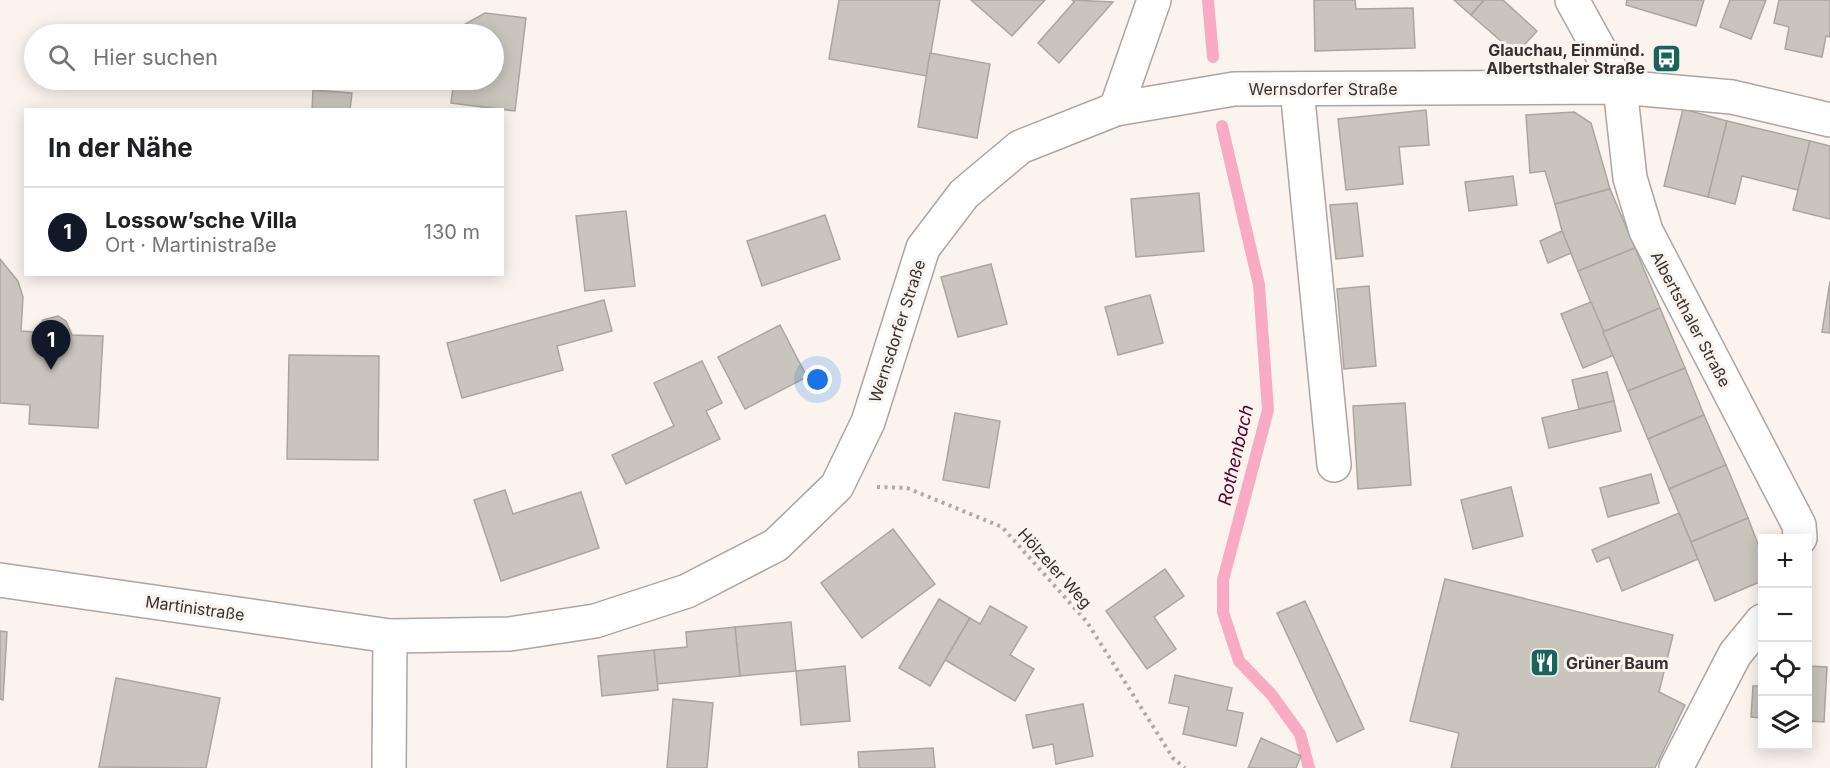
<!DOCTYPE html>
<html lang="de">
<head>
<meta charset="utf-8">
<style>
  :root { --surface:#fff; --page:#f2f2f2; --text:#202124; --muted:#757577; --line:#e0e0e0; --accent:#111827 }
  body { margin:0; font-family:Inter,sans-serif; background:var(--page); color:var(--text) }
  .controls { position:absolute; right:18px; bottom:18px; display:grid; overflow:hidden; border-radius:0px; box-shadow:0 3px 15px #0003 }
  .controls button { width:54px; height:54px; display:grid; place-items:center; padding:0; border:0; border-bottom:2px solid var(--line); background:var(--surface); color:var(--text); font:30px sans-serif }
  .you { position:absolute; left:818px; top:380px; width:21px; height:21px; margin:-15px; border:4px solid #fff; border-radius:50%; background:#1a73e8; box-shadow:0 0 0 9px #1a73e833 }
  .badge { display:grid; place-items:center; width:39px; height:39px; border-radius:50%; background:var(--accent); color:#fff; font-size:20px; font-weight:700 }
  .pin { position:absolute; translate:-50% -50px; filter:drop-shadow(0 2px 3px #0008) }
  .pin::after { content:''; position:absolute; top:32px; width:21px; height:18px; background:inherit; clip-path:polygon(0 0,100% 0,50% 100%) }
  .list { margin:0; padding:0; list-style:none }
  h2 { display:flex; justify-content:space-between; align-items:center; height:78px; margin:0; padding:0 24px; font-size:26px }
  h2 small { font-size:20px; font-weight:400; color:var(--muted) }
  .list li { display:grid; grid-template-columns:39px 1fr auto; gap:18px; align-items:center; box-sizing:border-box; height:90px; padding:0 24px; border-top:2px solid var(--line) }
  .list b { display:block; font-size:22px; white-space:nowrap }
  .list p { margin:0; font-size:20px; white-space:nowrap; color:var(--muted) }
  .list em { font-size:20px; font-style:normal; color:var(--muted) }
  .icon { flex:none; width:33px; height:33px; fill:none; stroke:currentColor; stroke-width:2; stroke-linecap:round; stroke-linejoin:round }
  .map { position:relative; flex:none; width:1830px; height:768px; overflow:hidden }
  .search { position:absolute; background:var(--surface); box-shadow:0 3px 15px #0003; left:24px; top:24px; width:480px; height:66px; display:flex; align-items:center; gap:15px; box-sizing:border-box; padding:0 21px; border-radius:33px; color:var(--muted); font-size:22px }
  .panel { position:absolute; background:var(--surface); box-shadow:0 3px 15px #0003; left:24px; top:108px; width:480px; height:168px; border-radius:0px }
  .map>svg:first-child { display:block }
</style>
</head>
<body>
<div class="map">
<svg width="1830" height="768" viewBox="0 0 1830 768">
  <rect width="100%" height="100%" fill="#fbf3ee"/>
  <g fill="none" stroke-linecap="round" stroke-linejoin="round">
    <g stroke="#f8abc3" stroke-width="12">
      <polyline points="1208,0 1213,57"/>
      <polyline points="1222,126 1259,285 1268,410 1223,580 1223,612 1239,661 1271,694 1300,734 1309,768"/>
    </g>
  </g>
  <g fill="#c9c5bd" stroke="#aaa69f" stroke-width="1.5">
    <polygon points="839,0 940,0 927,76 829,59"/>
    <polygon points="971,0 1045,0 1012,36"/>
    <polygon points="1072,0 1113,2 1059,63 1038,43 1074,2"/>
    <polygon points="1314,0 1355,0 1356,9 1413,8 1415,48 1315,51"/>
    <polygon points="1454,0 1484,0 1471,15"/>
    <polygon points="1484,0 1503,0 1537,31 1516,54 1471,15"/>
    <polygon points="1627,0 1704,0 1696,26 1626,5"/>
    <polygon points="1730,0 1766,0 1751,39 1720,27"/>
    <polygon points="1779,0 1830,0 1830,37 1826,36 1822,57 1785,49 1789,27 1774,23"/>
    <polygon points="485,13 526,18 515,111 451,103 454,80 494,80 494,34 459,34 460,27"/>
    <polygon points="930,53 990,64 977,138 918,127"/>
    <polygon points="313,90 352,93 350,110 312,110"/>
    <polygon points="1683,109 1727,121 1708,197 1664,186"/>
    <polygon points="1426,110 1429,145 1399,147 1403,184 1346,190 1338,119"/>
    <polygon points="1574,112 1591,123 1610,189 1555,204 1545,171 1530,173 1526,115"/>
    <polygon points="1727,121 1810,141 1798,190 1742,176 1735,204 1708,197"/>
    <polygon points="1810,141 1830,146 1830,219 1793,210"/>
    <polygon points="1513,176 1517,205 1469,211 1465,182"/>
    <polygon points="1610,189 1635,248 1578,271 1562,231 1555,204"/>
    <polygon points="1199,193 1204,251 1136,257 1131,199"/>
    <polygon points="1357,203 1363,256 1336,259 1330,205"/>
    <polygon points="626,211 635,286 585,291 576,216"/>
    <polygon points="825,215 840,259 762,286 747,241"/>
    <polygon points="1562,231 1571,253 1548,263 1540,241"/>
    <polygon points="1635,248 1660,308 1603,332 1578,271"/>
    <polygon points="0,259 18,281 23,297 21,331 36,332 43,320 58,316 66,321 72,335 103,336 98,428 29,424 30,405 0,403"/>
    <polygon points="991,264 1007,324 958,337 941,277"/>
    <polygon points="1830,281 1830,333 1822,332"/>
    <polygon points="1369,286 1376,366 1344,369 1337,289"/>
    <polygon points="1150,295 1163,343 1118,355 1105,307"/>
    <polygon points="604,300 612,331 557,346 563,370 462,398 447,343"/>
    <polygon points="1591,302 1614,355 1583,368 1561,314"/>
    <polygon points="1660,308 1685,368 1628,391 1603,332"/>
    <polygon points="780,325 807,377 745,409 718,357"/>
    <polygon points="289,355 379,356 378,460 287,459"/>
    <polygon points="702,361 722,403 706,411 720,439 626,484 612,455 674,426 654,383"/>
    <polygon points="1685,368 1704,415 1648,439 1628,391"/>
    <polygon points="1607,372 1614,401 1579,409 1572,380"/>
    <polygon points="1614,401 1621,431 1549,448 1542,418"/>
    <polygon points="1405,403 1411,485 1358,489 1353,406"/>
    <polygon points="955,413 1000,421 989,488 943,480"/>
    <polygon points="1704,415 1726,465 1669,489 1648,439"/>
    <polygon points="1726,465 1748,518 1691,542 1669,489"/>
    <polygon points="1651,474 1659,503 1608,517 1600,488"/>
    <polygon points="1511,487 1523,536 1473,549 1461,500"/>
    <polygon points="505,490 513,514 581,492 599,548 501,581 474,500"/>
    <polygon points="1679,513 1698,559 1622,591 1609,557 1597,562 1592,550"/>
    <polygon points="1748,518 1762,555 1762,581 1715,601 1691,542"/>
    <polygon points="893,529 935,584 862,638 821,583"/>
    <polygon points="1165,569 1184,596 1154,617 1176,649 1147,669 1106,611"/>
    <polygon points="1445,579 1673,635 1659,692 1685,705 1655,768 1451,768 1459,733 1410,721"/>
    <polygon points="939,599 970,618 930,686 899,668"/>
    <polygon points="1305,601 1364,729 1337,742 1277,613"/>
    <polygon points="990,606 1027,627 1010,655 1034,669 1015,701 945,660 970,618 980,624"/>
    <polygon points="791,622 796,671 740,676 735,627"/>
    <polygon points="735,627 740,676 657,684 654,650 687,647 686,632"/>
    <polygon points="0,631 7,632 3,700 0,699"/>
    <polygon points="654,650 658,690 602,696 598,656"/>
    <polygon points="845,666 850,721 801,725 796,671"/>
    <polygon points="1808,666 1827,667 1824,722 1808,721"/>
    <polygon points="1175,675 1232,688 1227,710 1243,713 1236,746 1183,734 1189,707 1169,703"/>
    <polygon points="116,678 220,698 206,768 99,767"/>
    <polygon points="1753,686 1762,686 1762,718 1751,717"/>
    <polygon points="673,699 713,703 707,768 667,768"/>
    <polygon points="1083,704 1093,756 1056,764 1053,744 1033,748 1026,715"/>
    <polygon points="1261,738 1301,756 1296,768 1248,768"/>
    <polygon points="933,748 935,768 859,768 858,752"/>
  </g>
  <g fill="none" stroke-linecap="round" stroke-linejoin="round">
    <defs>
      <g id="minor">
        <polyline points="1572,0 1620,87 1630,178 1646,231 1799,525 1800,538"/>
        <polyline points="1297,89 1334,465"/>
        <polyline points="1116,109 1154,0"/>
        <polyline points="0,580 390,636 510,634 595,621 687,591 776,545 837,486 868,422 923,248 964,194 1020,147 1116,109 1234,89 1620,87 1732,97 1830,120"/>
        <polyline points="389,768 390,636"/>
        <polyline points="1676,768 1735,654 1762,621"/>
      </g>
    </defs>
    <use href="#minor" stroke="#ada5a1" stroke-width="36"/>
    <polyline stroke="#b0aaa6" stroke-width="4" stroke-dasharray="3 4.5" stroke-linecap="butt" points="877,487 907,488 1002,527 1087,622 1173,758 1185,768"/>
    <use href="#minor" stroke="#fff" stroke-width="33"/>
  </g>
  <defs>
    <symbol id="bus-square" viewBox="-11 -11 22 22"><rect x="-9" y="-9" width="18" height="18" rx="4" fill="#18645d" stroke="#fbf3ee"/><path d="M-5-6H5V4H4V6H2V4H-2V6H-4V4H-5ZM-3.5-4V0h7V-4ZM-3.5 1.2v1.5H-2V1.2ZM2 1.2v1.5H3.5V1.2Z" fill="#fff"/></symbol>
    <symbol id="restaurant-square" viewBox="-11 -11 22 22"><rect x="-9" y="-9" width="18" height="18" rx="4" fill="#18645d" stroke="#fbf3ee"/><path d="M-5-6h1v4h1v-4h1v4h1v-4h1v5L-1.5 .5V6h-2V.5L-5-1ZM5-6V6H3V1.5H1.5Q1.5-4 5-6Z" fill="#fff"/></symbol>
  </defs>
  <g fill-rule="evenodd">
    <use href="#bus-square" x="1650" y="42" width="33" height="33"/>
    <use href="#restaurant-square" x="1528" y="646" width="33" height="33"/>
  </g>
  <g text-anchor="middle" stroke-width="6" stroke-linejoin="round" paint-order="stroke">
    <g font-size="16" font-weight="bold" fill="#353130" stroke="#fbf3ee" text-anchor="end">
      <text x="1645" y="56">Glauchau, Einmünd.<tspan x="1645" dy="18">Albertsthaler Straße</tspan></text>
      <text x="1566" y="669" text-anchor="start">Grüner Baum</text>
    </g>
    <g font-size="16" fill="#353130" stroke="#fbf3ee">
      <text x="1323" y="95">Wernsdorfer Straße</text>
      <text transform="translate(1691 319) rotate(62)" y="6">Albertsthaler Straße</text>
      <text transform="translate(897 331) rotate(-72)" y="6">Wernsdorfer Straße</text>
      <text transform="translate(1055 568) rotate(48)" y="6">Hölzeler Weg</text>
      <text transform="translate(195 608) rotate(8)" y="6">Martinistraße</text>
    </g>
    <g font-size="18" font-style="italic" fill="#58012c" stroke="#fbf3ee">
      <text transform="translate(1236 455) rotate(-77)" y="6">Rothenbach</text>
    </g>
  </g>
</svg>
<div class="controls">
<button>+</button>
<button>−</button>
<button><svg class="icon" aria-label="locate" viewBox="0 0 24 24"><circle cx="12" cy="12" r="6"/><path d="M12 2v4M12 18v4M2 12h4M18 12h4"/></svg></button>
<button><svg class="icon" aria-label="layers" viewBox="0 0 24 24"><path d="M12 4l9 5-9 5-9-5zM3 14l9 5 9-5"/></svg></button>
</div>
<div class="you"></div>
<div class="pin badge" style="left:51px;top:370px">1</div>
<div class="search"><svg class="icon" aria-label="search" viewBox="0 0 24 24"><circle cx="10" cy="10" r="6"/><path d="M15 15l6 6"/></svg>Hier suchen</div>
<section class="panel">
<h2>In der Nähe<small></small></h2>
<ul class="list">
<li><span class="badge">1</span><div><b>Lossow’sche Villa</b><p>Ort · Martinistraße</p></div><em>130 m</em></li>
</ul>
</section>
</div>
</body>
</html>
